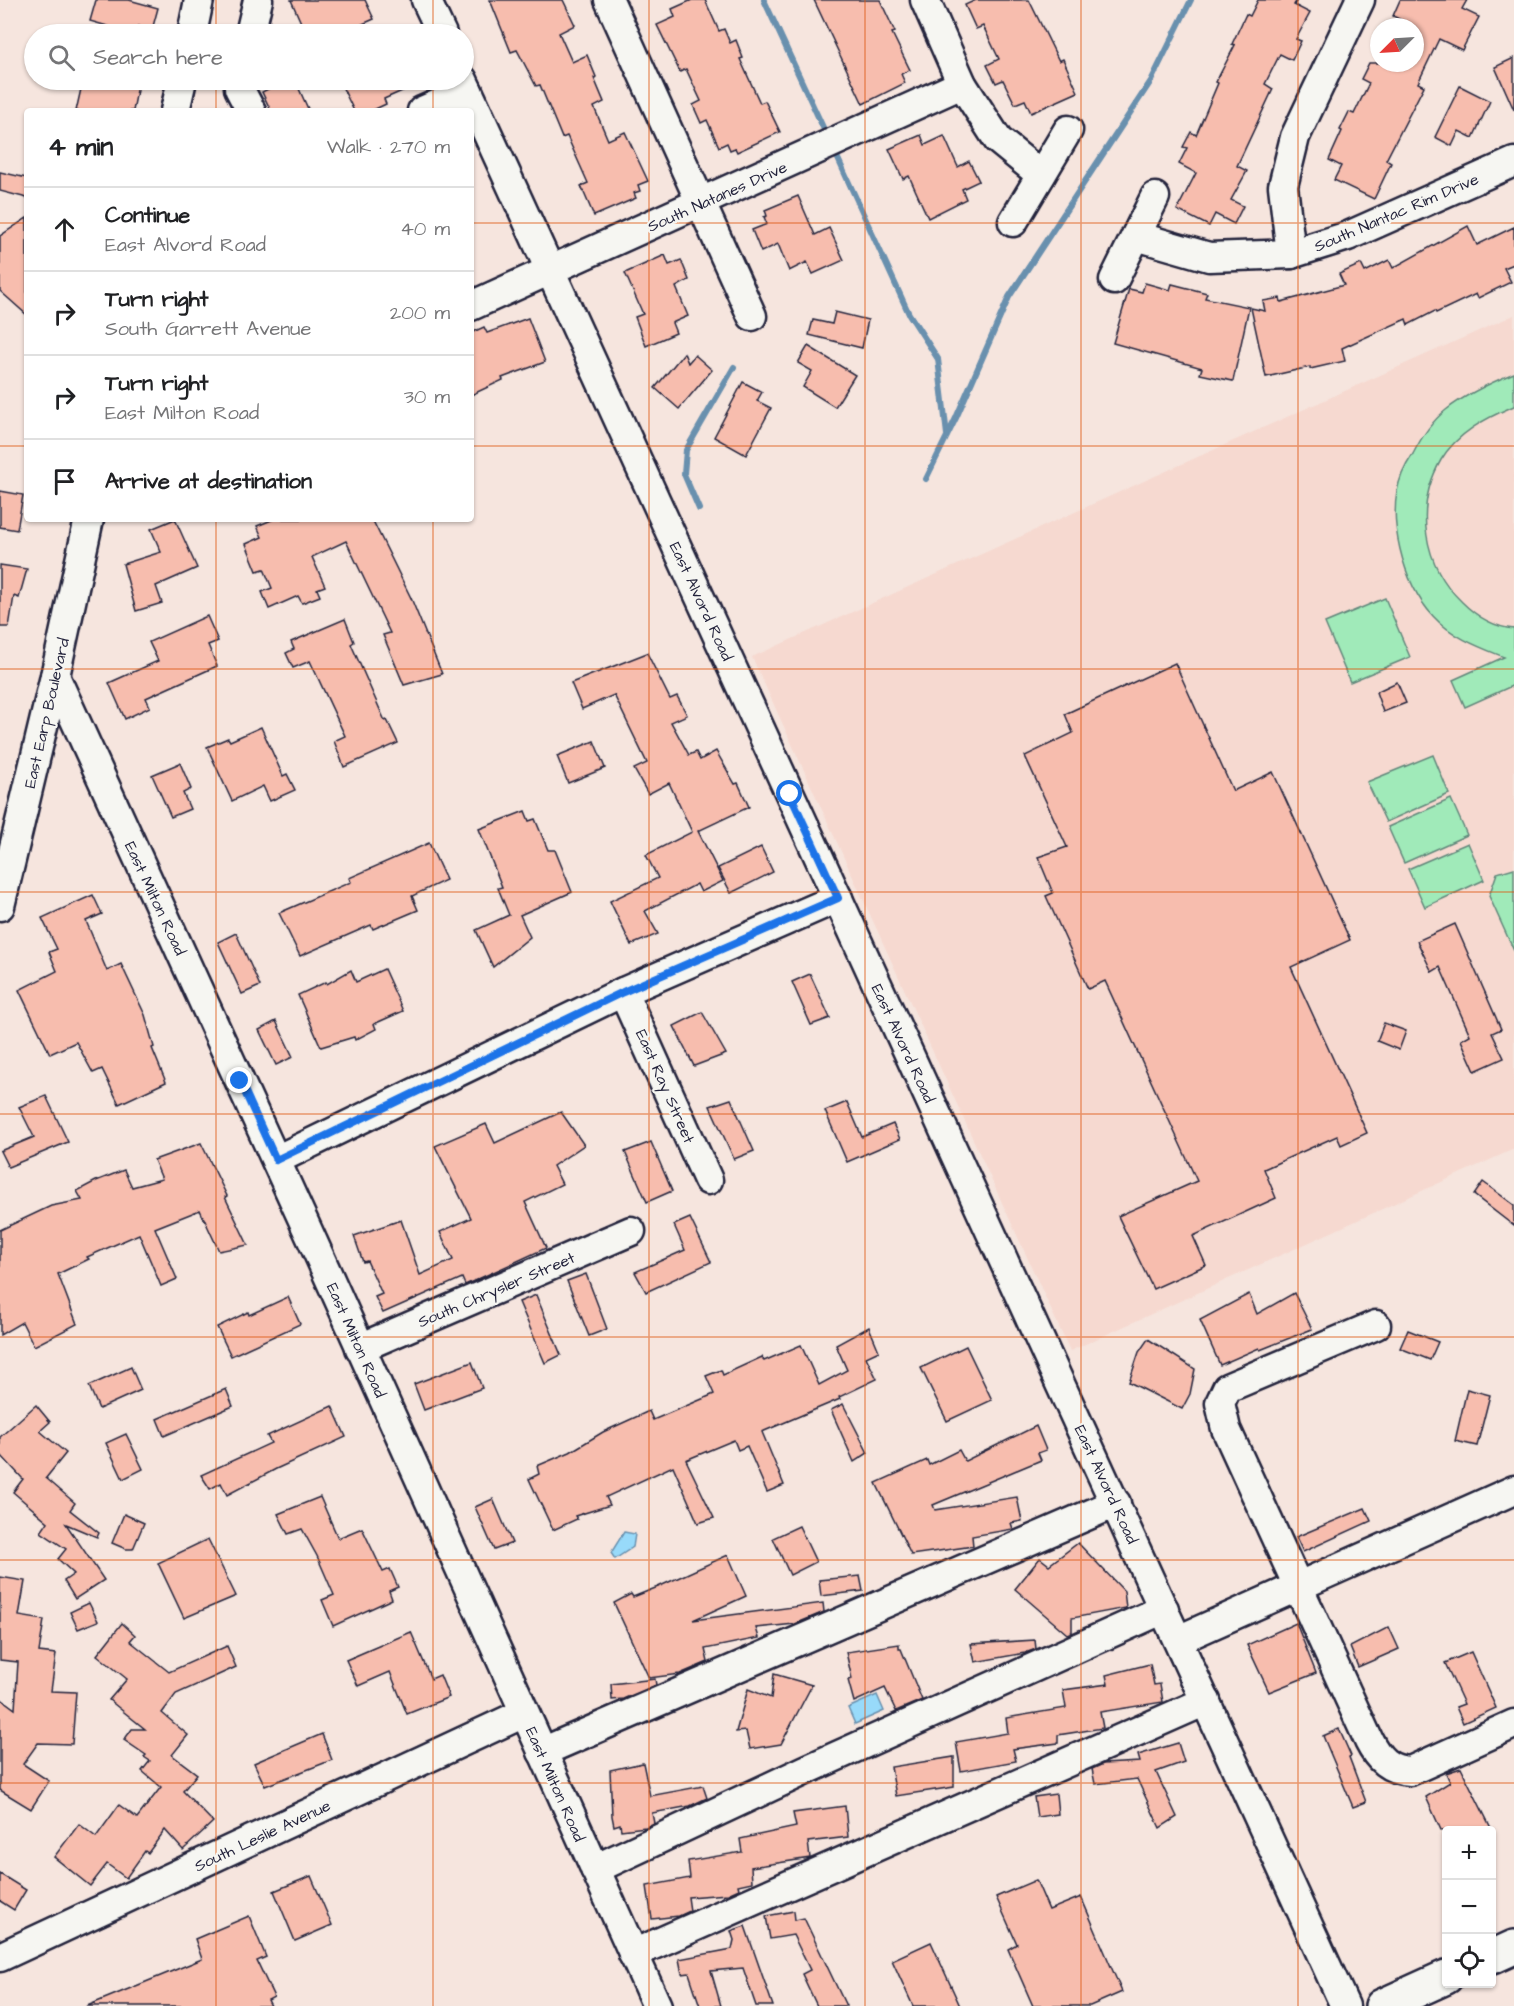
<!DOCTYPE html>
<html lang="en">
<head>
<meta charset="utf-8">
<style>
  :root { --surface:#fff; --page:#f2f2f2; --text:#202124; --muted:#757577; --line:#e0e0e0 }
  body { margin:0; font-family:"Architects Daughter",sans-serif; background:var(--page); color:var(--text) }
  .controls { position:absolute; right:18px; bottom:18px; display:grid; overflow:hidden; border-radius:6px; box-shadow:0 2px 4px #0004 }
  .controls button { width:54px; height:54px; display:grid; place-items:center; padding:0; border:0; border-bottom:2px solid var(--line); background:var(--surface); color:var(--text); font:30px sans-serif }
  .compass { position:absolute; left:1370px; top:18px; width:54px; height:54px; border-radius:50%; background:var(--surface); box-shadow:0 2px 4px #0004; rotate:246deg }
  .stop { position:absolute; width:18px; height:18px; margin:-14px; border:4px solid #1a73e8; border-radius:50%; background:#fff }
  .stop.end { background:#1a73e8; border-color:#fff; box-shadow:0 2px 6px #0008 }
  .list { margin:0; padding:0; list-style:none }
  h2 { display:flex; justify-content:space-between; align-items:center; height:78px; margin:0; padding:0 24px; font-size:26px }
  h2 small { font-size:20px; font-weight:400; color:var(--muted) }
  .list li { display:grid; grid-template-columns:39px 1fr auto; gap:18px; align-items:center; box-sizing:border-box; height:84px; padding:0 24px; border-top:2px solid var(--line) }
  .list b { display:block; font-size:22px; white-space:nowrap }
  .list p { margin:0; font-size:20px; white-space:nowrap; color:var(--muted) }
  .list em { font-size:20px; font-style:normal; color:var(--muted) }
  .icon { flex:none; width:33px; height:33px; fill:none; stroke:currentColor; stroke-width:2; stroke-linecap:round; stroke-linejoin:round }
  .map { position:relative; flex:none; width:1514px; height:2006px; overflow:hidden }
  .search { position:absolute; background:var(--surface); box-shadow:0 2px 4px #0004; left:24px; top:24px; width:450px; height:66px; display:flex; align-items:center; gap:15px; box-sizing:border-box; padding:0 21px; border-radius:33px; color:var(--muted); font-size:22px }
  .panel { position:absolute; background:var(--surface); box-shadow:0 2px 4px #0004; left:24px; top:108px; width:450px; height:414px; border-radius:6px }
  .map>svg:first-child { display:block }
</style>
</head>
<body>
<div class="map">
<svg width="1514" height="2006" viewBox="0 0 1514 2006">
  <rect width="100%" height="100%" fill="#f6e5de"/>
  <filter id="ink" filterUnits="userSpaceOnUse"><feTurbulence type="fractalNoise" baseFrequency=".0167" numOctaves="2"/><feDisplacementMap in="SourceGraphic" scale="12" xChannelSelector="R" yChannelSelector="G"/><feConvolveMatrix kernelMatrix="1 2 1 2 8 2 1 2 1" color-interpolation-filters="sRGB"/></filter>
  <g filter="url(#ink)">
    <polygon fill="#f6d9d0" points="1514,315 1514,1149 1070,1351 752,657"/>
    <g fill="#a0eab9" stroke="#61867a" stroke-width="1.5">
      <path d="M1514 373V406C1486 418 1457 433 1441 460 1414 507 1423 565 1462 602 1476 616 1494 627 1514 629V685L1465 707 1453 680 1504 657C1479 647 1452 637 1433 616 1403 583 1385 517 1402 474 1405 467 1409 460 1413 454 1421 438 1432 421 1446 410 1466 394 1490 383 1514 373Z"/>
      <polygon points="1385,598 1410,657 1350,682 1325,623"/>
      <polygon points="1433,755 1449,794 1386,822 1367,782"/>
      <polygon points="1451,799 1467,835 1404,863 1388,827"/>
      <polygon points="1468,843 1484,880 1425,907 1408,869"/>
      <polygon points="1514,868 1514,951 1489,896 1497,873"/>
    </g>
    <g fill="#98dafa" stroke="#6990ae" stroke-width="1.5">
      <polygon points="624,1532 635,1534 633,1547 615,1559 611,1553"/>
      <polygon points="877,1695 884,1711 855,1724 848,1708"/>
    </g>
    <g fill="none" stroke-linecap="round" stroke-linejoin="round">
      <g stroke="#6990ae" stroke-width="6">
        <polyline points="764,0 827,136"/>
        <polyline points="834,150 909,314 938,359 947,435"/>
        <polyline points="926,479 956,418 1009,297 1151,81 1191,0"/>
        <polyline points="699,509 684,474 686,450 734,367"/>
      </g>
    </g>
    <g fill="#f7bdae" stroke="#22223b" stroke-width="1.5">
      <polygon points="96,0 129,0 158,8 152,30 138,26 135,34 90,21"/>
      <polygon points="291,0 365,0 374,19 340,34 306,34"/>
      <polygon points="490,0 563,0 575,25 559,33 572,62 587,55 596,77 594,78 604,102 594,107 608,140 625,132 648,181 638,185 640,191 634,193 636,198 594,216 581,186 588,183 567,136 562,138 540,85 536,86 517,50 511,52"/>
      <polygon points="692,0 705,0 719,31 724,29 730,43 736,40 743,58 740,59 760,103 765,101 780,132 737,152 735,148 730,150 727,143 719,147 707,120 701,123 693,105 701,101 686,69 680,72 657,25 675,17 672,9"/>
      <polygon points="814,0 880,0 895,32 892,33 910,70 901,74 905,83 863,104"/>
      <polygon points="976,0 1029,0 1059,61 1063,59 1078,92 1031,113 1025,100 1015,104 1003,80 996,83 987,65 999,59 983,26 976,29 965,5"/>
      <polygon points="1258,0 1297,0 1294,5 1310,13 1296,39 1301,41 1292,60 1280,54 1265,84 1273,89 1237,166 1247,171 1231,200 1243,206 1234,224 1215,214 1209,226 1177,210 1196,173 1179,164 1187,148 1183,147 1191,132 1196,135 1218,83 1216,82 1235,45 1232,44 1246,14 1250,16"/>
      <polygon points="1400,0 1467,0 1462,9 1479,17 1462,50 1439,39 1418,83 1424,86 1386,160 1391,163 1374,199 1334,180 1341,166 1329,160 1342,131 1340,130 1349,112 1354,114 1369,83 1361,79 1369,63 1415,63 1415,27 1393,16"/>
      <polygon points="1514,58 1514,110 1495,67"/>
      <polygon points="83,80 139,80 133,111 76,111"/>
      <polygon points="286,80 295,80 309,111 271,111 262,92"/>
      <polygon points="339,80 427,80 384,99 386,104 371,111 354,111"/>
      <polygon points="1460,86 1490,101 1473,138 1459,131 1452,146 1435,137"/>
      <polygon points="921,135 925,145 944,136 958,167 969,161 979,181 962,189 966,199 928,218 909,176 903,179 889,149"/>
      <polygon points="0,172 27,178 27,198 0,191"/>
      <polygon points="798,196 815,235 829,228 844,260 813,274 807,262 789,271 778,244 761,252 752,230 767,224 764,217 767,216 765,210"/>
      <polygon points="27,218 27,315 0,291 0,236"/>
      <polygon points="1468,226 1477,245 1514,227 1514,264 1504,268 1511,282 1478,298 1476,294 1436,313 1435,311 1408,325 1406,319 1342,348 1345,361 1310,369 1310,367 1266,377 1251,308 1265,311 1263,301 1280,298 1281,302 1344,285 1339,274 1361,264 1365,272 1389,260 1393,268"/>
      <polygon points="665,255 669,265 681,260 689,280 676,287 688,316 672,323 676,333 646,346 635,317 643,314 625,273"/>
      <polygon points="1145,283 1170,290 1172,284 1207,293 1205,298 1249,307 1233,381 1200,374 1202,368 1113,343 1129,289 1142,292"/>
      <polygon points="835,312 868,320 862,348 809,335 813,320 832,324"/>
      <polygon points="528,318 545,362 502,378 503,380 471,395 471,333 484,327 487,333"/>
      <polygon points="808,346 855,375 835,407 803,387 812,371 798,363"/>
      <polygon points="684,353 688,363 695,355 712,370 679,409 655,388"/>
      <polygon points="743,382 762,392 757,401 771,408 746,455 714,437"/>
      <polygon points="0,491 23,495 17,530 0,527"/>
      <polygon points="175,519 197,568 156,586 162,603 136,611 123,564 161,552 151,529"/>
      <polygon points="274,519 372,519 411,598 442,674 404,685 383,635 390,633 346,541 312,557 325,586 317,589 320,596 302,603 298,596 269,609 262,592 272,588 264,569 257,571 246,544 262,537 257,526"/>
      <polygon points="0,565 27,569 19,598 14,596 9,627 0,627"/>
      <polygon points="207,616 218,641 208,645 217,666 146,698 150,707 125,719 109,683 158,661 149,642"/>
      <polygon points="345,619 354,642 351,644 385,721 387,720 398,743 344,767 334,741 345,736 310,661 293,668 286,653 294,649 291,642"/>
      <polygon points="647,653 670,699 677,696 687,715 671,722 689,755 696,752 700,760 716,751 735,784 738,783 749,807 698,831 723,881 701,892 697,884 645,911 658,934 631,945 610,901 658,878 646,855 692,832 669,783 648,794 634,769 647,763 614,695 582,709 571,683"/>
      <polygon points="1175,663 1233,791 1273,772 1350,940 1291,967 1367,1133 1341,1145 1337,1136 1264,1169 1276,1198 1193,1236 1206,1265 1153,1289 1118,1216 1197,1181 1105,981 1088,989 1046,896 1053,893 1038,857 1067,847 1025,756 1073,733 1065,714"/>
      <polygon points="1397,682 1406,703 1383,712 1376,692"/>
      <polygon points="261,727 283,776 287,774 295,790 270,801 263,786 232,801 207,747 228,738 230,741"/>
      <polygon points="594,741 605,768 568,783 557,756"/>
      <polygon points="180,763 191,789 183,793 190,809 171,817 152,775"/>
      <polygon points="525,811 529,821 535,819 548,850 555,850 572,892 520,915 530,937 493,967 476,930 509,915 498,888 502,887 479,829"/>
      <polygon points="429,843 446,880 412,896 418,910 373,929 371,925 300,956 279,913 351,882 349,878"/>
      <polygon points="761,847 773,872 731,893 718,868"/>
      <polygon points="93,895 102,914 86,921 107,971 121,964 145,1015 154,1047 152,1048 166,1082 119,1104 102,1069 93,1073 76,1042 50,1054 19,990 57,971 49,952 57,949 42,918"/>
      <polygon points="1455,924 1501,1029 1492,1033 1504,1058 1475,1071 1461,1040 1470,1035 1440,967 1432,972 1417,941"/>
      <polygon points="236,933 260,986 242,994 218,942"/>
      <polygon points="384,969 403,1011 374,1024 376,1029 355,1040 354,1037 321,1047 298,995 326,982 327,984 351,970 356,982"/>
      <polygon points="810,974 830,1018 811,1025 792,982"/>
      <polygon points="702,1012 726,1054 694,1066 674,1026"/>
      <polygon points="276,1021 293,1057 276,1065 259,1030"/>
      <polygon points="1384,1023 1406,1031 1399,1050 1377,1041"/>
      <polygon points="46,1096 68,1142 8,1167 0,1151 34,1137 19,1107"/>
      <polygon points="731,1099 754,1151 734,1159 710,1106"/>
      <polygon points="847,1102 862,1137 893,1124 900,1139 847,1162 825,1111"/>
      <polygon points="561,1112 584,1145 553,1166 562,1184 525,1202 546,1248 465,1285 462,1278 383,1313 375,1297 382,1294 367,1261 363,1262 354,1236 401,1220 420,1275 453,1260 440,1232 471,1218 435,1146 486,1124 495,1143"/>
      <polygon points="651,1142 672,1191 647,1202 625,1152"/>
      <polygon points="201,1143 227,1196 225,1197 248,1245 219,1251 200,1210 155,1228 177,1279 161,1286 139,1234 87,1257 89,1259 58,1274 77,1324 34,1346 22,1322 0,1335 0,1230 51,1206 82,1200 77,1191 96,1181 124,1170 132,1187 162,1179 154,1160"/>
      <polygon points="1483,1182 1514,1205 1514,1226 1474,1195"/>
      <polygon points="690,1218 711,1262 646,1292 635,1272 685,1250 674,1225"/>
      <polygon points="586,1274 607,1329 589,1336 567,1281"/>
      <polygon points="1294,1293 1312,1329 1260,1350 1259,1348 1220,1365 1200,1320 1249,1294 1257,1314"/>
      <polygon points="536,1295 561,1355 545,1363 519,1302"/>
      <polygon points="288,1297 300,1324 231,1356 217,1327 248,1312 249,1315"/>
      <polygon points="869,1327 879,1351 866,1357 877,1379 839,1397 840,1399 762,1432 784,1485 767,1492 747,1446 738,1450 734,1440 686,1460 714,1518 698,1523 673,1466 606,1497 610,1505 575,1516 577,1519 553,1530 529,1479 539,1474 537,1466 570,1452 603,1432 649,1411 653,1420 714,1394 706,1376 721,1370 723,1375 762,1357 764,1361 801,1345 819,1385 847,1370 836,1345"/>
      <polygon points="1408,1330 1438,1342 1430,1360 1400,1348"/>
      <polygon points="1148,1339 1195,1369 1190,1394 1182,1409 1129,1382 1139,1352"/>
      <polygon points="966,1346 992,1400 947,1421 921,1368"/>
      <polygon points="472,1362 482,1388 424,1410 414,1384"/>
      <polygon points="131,1367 141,1390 99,1409 89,1386"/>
      <polygon points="226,1389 233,1406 164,1436 157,1419"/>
      <polygon points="1467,1389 1490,1395 1477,1446 1455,1441"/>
      <polygon points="843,1404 868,1453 854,1462 831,1410"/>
      <polygon points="36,1405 50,1422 40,1431 66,1453 46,1478 75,1503 70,1510 99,1533 97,1537 66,1524 104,1580 75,1599 64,1581 74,1574 58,1559 66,1549 41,1532 48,1522 13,1492 23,1479 0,1454 0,1437"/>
      <polygon points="332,1406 346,1437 276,1469 227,1495 221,1483 210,1489 201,1475 271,1443 267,1436"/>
      <polygon points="1036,1426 1046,1450 1038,1453 1041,1460 933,1505 935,1510 1017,1497 1022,1521 1011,1523 1013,1529 972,1536 973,1546 911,1555 876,1483 927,1460 929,1465 959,1450 965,1461"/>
      <polygon points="126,1434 143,1469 123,1479 106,1443"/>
      <polygon points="320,1497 338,1538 362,1528 383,1572 390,1569 398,1587 389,1591 392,1599 333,1626 322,1600 334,1595 317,1556 302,1529 288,1534 278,1514"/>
      <polygon points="493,1499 512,1543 494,1550 475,1507"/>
      <polygon points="1365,1508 1371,1521 1303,1552 1296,1537"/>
      <polygon points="124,1514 144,1523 133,1549 126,1549 112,1543"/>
      <polygon points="799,1526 816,1562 790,1575 773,1538"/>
      <polygon points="208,1539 236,1596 184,1618 158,1563"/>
      <polygon points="1078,1543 1124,1591 1126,1608 1072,1618 1072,1632 1067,1634 1015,1589 1040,1558 1049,1565"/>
      <polygon points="728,1555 746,1596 693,1620 823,1603 824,1612 795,1624 756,1628 759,1638 705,1649 708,1662 680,1674 649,1678 614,1603 631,1594 633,1597 658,1587"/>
      <polygon points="860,1576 863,1591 821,1596 819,1580"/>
      <polygon points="0,1577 25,1581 19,1616 44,1620 39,1652 56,1654 51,1691 76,1692 72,1744 38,1743 23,1764 49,1781 31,1809 0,1790 0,1698 15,1709 18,1662 0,1660"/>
      <polygon points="89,1603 98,1621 78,1629 70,1612"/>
      <polygon points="122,1623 135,1635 130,1641 169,1672 227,1646 236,1667 176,1694 162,1713 188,1735 172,1755 197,1774 183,1791 213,1822 183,1850 165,1830 148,1853 145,1851 126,1878 107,1864 90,1886 54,1857 79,1824 96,1837 119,1805 137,1818 161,1787 142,1771 150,1761 144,1757 146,1755 124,1740 132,1729 145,1729 109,1700 127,1679 97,1655"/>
      <polygon points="1296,1623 1316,1673 1269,1692 1247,1645"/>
      <polygon points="1389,1627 1399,1649 1358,1667 1350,1647"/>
      <polygon points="411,1632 431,1679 440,1675 449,1697 407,1714 390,1672 358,1686 346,1660"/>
      <polygon points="1035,1640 1036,1649 1025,1653 975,1662 971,1644"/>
      <polygon points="899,1644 899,1649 901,1649 922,1700 896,1711 885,1688 854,1702 848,1680 852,1679 846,1652"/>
      <polygon points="1471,1652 1496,1708 1463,1723 1456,1707 1464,1704 1445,1663"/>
      <polygon points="1150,1664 1154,1685 1160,1684 1163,1702 1100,1712 1103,1728 1058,1735 1058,1743 1013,1749 1016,1761 961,1771 956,1742 1008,1733 1006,1718 1066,1708 1063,1690 1108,1684 1106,1675"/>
      <polygon points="774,1674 812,1685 781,1744 750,1749 746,1731 736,1732 748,1689 771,1698"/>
      <polygon points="655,1679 656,1685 623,1699 612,1700 611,1684"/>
      <polygon points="1339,1729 1351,1756 1349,1757 1366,1802 1353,1807 1323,1736"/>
      <polygon points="322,1734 332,1760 265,1786 254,1763"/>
      <polygon points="1178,1743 1184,1762 1156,1772 1177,1817 1160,1828 1137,1779 1095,1784 1092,1769 1103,1764 1140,1762 1138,1755"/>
      <polygon points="954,1757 954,1787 896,1796 891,1767"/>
      <polygon points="643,1763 650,1796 703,1786 707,1798 690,1806 652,1813 654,1823 646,1827 621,1830 620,1824 614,1826 612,1816 610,1770"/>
      <polygon points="1461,1768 1492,1830 1441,1830 1426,1797 1450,1782 1446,1773"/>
      <polygon points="1056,1794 1058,1814 1037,1817 1034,1797"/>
      <polygon points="845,1806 848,1837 808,1842 810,1858 751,1867 752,1882 738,1885 739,1889 728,1894 688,1897 690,1911 679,1916 652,1919 647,1886 690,1878 688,1861 742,1852 740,1839 796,1827 793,1813"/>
      <polygon points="0,1874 26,1890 14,1910 0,1901"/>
      <polygon points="311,1876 332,1925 295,1941 274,1891"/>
      <polygon points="1036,1880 1049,1910 1081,1897 1122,1992 1090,2006 1033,2006 1008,1949 1017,1944 996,1897"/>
      <polygon points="794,1911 795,1920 804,1918 846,2006 817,2006 802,1974 810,1970 793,1935 770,1939 766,1916"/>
      <polygon points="249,1916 266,1957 257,1961 274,1997 268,2000 271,2006 87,2006 202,1959 195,1939"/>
      <polygon points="745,1926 773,2006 756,2006 743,1968 711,1971 721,2006 700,2006 689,1973 682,1974 679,1959 732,1949 734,1940 731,1931"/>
      <polygon points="931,1942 960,2006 913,2006 892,1960"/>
    </g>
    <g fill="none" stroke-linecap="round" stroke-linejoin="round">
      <defs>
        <g id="minor">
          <polyline points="426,0 442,34"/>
          <polyline points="609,0 752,316"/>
          <polyline points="925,0 962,84 998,140 1041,175"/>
          <polyline points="192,34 199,0"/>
          <polyline points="250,34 258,0"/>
          <polyline points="240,80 239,88 251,111"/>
          <polyline points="463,80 1345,2006"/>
          <polyline points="175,111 182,80"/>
          <polyline points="422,111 468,91"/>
          <polyline points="1013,222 1068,130"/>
          <polyline points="1136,236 1209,257 1291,254 1348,236 1514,162"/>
          <polyline points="1291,254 1283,186 1295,137 1360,0"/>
          <polyline points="1114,280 1155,197"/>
          <polyline points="471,306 962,84"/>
          <polyline points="55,676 313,1242 657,2006"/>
          <polyline points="0,906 55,676 89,519"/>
          <polyline points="623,992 708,1180"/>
          <polyline points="276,1160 623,992 838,898"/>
          <path d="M1376 1325 1227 1388 1220 1403 1226 1429 1369 1741C1378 1759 1389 1770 1410 1771L1514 1724"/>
          <polyline points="360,1348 631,1231"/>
          <polyline points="1178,1640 1514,1490"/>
          <polyline points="542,1752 1116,1503"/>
          <polyline points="595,1869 806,1770 1164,1609"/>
          <polyline points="633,1954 1206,1701"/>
          <polyline points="0,1957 524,1713"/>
        </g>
        <g id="major">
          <polyline points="1492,1957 1514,1947"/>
          <polyline points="1382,2006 1446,1977"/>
        </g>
      </defs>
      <use href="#minor" stroke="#22223b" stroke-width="33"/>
      <use href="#major" stroke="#22223b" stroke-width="38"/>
      <use href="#minor" stroke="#f6f6f2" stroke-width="28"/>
      <use href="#major" stroke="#f6f6f2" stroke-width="33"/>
    </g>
  </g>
  <g fill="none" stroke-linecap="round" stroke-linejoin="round" filter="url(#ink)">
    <polyline stroke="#1a73e8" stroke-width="8" points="240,1081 276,1160 623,992 838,898 790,794"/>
  </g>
  <path fill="none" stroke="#de560e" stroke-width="1.5" stroke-opacity="0.55" d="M216 0V34M433 0V34M649 0V2006M865 0V2006M1081 0V2006M1298 0V2006M216 80V111M433 80V111M0 223H27M471 223H1514M0 446H27M471 446H1514M216 519V2006M433 519V2006M0 669H1514M0 892H1514M0 1114H1514M0 1337H1514M0 1560H1514M0 1783H1514"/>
  <g text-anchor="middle" stroke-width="4.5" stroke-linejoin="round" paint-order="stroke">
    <g font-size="16" fill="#22223b" stroke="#f6f6f2">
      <text transform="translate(717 196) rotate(-24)" y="6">South Natanes Drive</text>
      <text transform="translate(1396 212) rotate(-23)" y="6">South Nantac Rim Drive</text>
      <text transform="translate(702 601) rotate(65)" y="6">East Alvord Road</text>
      <text transform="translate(46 713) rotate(-77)" y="6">East Earp Boulevard</text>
      <text transform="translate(156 898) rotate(65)" y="6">East Milton Road</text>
      <text transform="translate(904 1043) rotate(65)" y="6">East Alvord Road</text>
      <text transform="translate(666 1086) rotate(66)" y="6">East Ray Street</text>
      <text transform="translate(496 1289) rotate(-23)" y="6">South Chrysler Street</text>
      <text transform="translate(357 1340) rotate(66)" y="6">East Milton Road</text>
      <text transform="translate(1107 1484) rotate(65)" y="6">East Alvord Road</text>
      <text transform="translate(556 1784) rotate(66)" y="6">East Milton Road</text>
      <text transform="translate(262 1835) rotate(-25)" y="6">South Leslie Avenue</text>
    </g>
  </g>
</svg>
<div class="controls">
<button>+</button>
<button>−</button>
<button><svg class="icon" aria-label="locate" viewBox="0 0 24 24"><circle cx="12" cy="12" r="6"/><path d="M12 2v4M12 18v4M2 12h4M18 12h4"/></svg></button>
</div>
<svg class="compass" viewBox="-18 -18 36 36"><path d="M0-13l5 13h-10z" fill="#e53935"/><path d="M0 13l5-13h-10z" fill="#757577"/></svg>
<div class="stop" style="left:790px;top:794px"></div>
<div class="stop end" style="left:240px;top:1081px"></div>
<div class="search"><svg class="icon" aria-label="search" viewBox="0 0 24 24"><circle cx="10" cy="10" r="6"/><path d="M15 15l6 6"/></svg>Search here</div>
<section class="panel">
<h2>4 min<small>Walk · 270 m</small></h2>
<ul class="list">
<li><svg class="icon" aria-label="ahead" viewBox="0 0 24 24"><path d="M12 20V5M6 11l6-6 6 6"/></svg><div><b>Continue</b><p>East Alvord Road</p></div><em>40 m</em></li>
<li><svg class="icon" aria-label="right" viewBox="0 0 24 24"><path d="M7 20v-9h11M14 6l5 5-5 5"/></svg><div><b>Turn right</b><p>South Garrett Avenue</p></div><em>200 m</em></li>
<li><svg class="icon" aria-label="right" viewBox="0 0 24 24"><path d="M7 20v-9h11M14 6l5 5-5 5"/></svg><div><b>Turn right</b><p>East Milton Road</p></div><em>30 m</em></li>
<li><svg class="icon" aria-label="arrive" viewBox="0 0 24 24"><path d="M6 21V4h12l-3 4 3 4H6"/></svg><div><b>Arrive at destination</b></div></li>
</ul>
</section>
</div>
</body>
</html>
